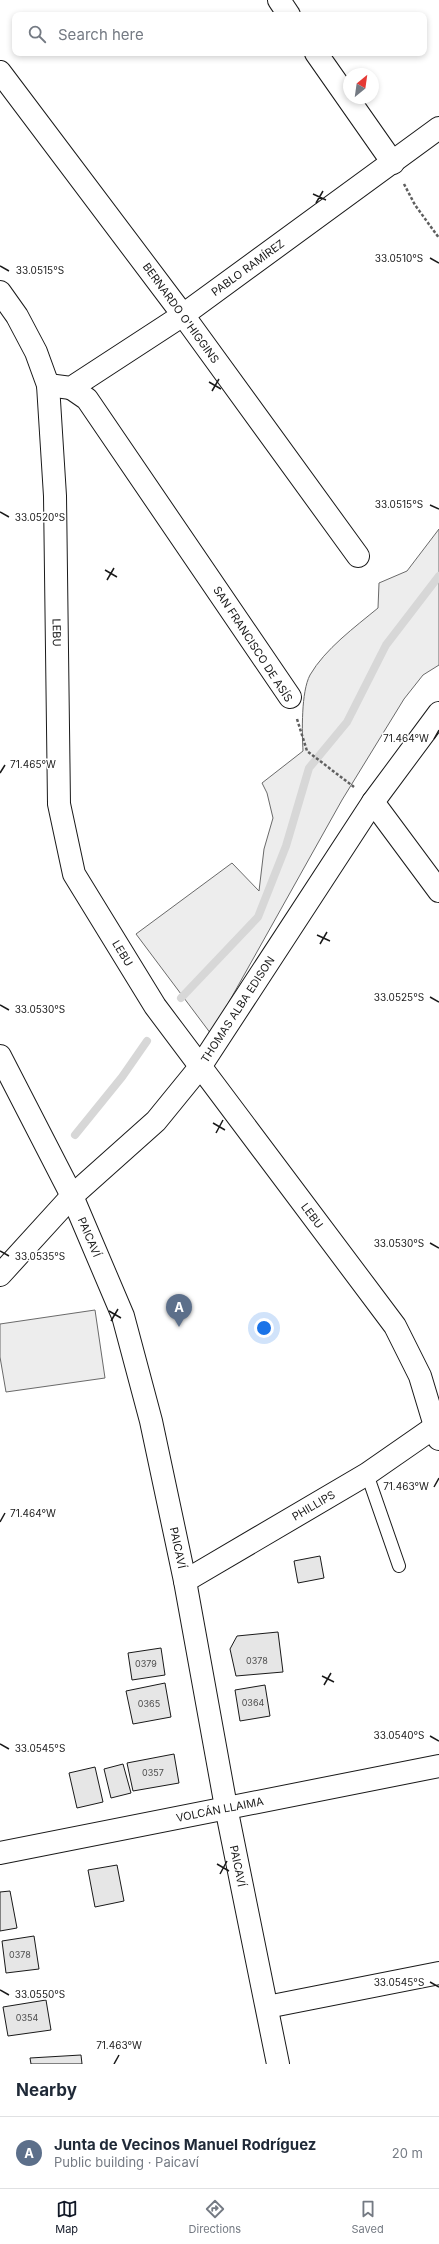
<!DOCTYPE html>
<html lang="en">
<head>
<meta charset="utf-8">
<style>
  :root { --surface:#fff; --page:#f2f2f3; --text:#1f2937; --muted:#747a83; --line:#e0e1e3; --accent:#111827 }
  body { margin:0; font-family:Inter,sans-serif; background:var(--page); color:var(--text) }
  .compass { position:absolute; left:343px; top:68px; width:36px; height:36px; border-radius:50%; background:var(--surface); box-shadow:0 2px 6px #0003; rotate:29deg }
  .you { position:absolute; left:264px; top:1328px; width:14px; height:14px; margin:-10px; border:3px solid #fff; border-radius:50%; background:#1a73e8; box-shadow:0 0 0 6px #1a73e833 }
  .badge { display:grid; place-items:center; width:26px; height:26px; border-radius:50%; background:var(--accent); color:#fff; font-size:13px; font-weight:700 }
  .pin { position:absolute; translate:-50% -33px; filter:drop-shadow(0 1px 2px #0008) }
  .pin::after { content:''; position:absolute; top:21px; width:14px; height:12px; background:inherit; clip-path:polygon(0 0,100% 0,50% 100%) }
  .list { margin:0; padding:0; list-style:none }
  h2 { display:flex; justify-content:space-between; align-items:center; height:52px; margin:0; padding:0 16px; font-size:17px }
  h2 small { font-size:13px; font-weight:400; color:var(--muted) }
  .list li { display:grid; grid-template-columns:26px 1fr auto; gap:12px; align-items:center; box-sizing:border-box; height:72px; padding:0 16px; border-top:1px solid var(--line) }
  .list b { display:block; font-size:15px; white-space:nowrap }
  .list p { margin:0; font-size:13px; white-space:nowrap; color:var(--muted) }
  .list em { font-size:13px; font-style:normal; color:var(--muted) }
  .icon { flex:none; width:22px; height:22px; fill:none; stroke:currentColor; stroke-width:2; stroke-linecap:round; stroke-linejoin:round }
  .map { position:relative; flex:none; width:439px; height:2064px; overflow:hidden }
  .search { position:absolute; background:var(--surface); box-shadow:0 2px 6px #0003; left:12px; right:12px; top:12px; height:44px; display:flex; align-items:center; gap:10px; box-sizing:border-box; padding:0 14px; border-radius:8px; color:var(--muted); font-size:15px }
  .sheet { height:124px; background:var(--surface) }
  nav { display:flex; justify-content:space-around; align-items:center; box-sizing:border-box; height:56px; border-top:1px solid var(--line); background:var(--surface); font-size:11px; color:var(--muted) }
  nav a { display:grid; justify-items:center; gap:2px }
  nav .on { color:var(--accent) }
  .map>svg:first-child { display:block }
</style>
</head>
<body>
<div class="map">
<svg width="439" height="2064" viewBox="0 0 439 2064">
  <rect width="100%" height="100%" fill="#fff"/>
  <g fill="#ededed" stroke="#6a6a6a">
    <path d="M439 529V665L423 675 404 699 342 800 211 1034 136 934 232 863 259 891 264 849 273 818 267 793 262 783 303 751C302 732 301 692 310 675 325 649 355 627 378 608L379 583 407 571Z"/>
    <polygon points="95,1310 105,1378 6,1392 0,1357 0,1324"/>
  </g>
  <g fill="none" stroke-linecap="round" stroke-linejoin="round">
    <g stroke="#d7d7d7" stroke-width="8">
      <polyline points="181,998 258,917 286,846 309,768 347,722 386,645 439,576"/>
      <polyline points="75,1135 122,1077 147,1041"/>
    </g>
  </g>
  <g fill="#e6e6e6" stroke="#1a1a1a">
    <polygon points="320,1556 324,1578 298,1583 294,1561"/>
    <polygon points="278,1632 283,1672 236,1676 230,1649 237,1636"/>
    <polygon points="161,1648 165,1675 132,1680 128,1653"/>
    <polygon points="165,1683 171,1717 133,1724 126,1691"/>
    <polygon points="265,1685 270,1716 240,1721 235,1690"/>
    <polygon points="174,1754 179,1783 133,1791 127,1763"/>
    <polygon points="123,1764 131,1793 111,1798 104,1769"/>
    <polygon points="95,1767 103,1802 77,1808 69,1773"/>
    <polygon points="117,1865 124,1901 95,1907 88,1870"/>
    <polygon points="10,1891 17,1928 0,1931 0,1892"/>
    <polygon points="34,1936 39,1969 6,1973 2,1941"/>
    <polygon points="46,2000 51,2030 8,2036 3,2007"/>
    <polygon points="81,2055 82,2064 31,2064 30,2058"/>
  </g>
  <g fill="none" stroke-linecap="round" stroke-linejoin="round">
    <defs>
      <polyline id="service" points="367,1474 399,1566"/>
      <g id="minor">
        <polyline points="279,0 289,15"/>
        <polyline points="316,53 393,163"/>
        <polyline points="71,388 87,399 290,697"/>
        <path id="s1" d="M358 556 183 315 439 128"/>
        <polyline points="373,802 439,891"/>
        <path id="s2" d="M0 1056 72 1196 123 1316 151 1421 185 1581 226 1807 278 2064"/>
        <path id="s3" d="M0 1275 72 1196 156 1121 200 1067 373 802 439 713"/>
        <path id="s4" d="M185 1581 367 1474 439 1424"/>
        <path id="s5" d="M0 1853 439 1766"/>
        <polyline points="267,2007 439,1973"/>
      </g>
      <g id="secondary">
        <polyline points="0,72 183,315 71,388 48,385"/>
        <path id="s6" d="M0 292 17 316 36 352 48 385 55 496 59 804 74 874 155 1006 395 1326 420 1376 439 1439"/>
      </g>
    </defs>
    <use href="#service" stroke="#1a1a1a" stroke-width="14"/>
    <use href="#minor" stroke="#1a1a1a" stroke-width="24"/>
    <use href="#secondary" stroke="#1a1a1a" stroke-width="24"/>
    <g stroke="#5f5f5f" stroke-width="2.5" stroke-dasharray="3 2" stroke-linecap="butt">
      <polyline points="404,184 415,205 439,238"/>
      <polyline points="297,719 307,751 354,787"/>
    </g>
    <use href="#service" stroke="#fff" stroke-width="12"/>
    <use href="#minor" stroke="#fff" stroke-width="22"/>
    <use href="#secondary" stroke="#fff" stroke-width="22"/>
  </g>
  <path fill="none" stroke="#1a1a1a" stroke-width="1.5" d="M313 194 326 200M316 203 323 191M430 258 439 263M0 266 9 271M209 382 221 389M212 391 219 379M430 505 439 509M0 512 9 517M105 570 117 577M107 580 114 568M434 739 439 730M0 773 5 765M317 935 330 941M320 944 327 932M430 997 439 1002M0 1005 9 1010M213 1123 225 1130M216 1133 223 1120M430 1243 439 1248M0 1251 9 1256M109 1311 121 1318M111 1321 118 1309M434 1487 439 1478M0 1522 5 1513M322 1676 334 1682M324 1685 331 1673M430 1736 439 1741M0 1744 9 1749M217 1864 229 1871M220 1874 227 1861M430 1982 439 1987M0 1990 9 1995M114 2064 119 2055"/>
  <g text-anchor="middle" stroke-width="3" stroke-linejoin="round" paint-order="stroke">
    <g font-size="9" fill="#4d4d4d">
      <text x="257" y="1664">0378</text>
      <text x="146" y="1667">0379</text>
      <text x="253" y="1706">0364</text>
      <text x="149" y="1707">0365</text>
      <text x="153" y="1776">0357</text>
      <text x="20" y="1958">0378</text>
      <text x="27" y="2021">0354</text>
    </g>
    <g font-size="11" fill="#1a1a1a" stroke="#fff">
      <text dy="4" stroke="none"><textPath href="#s1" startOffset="378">PABLO RAMÍREZ</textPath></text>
      <text transform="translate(181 313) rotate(54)" y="4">BERNARDO O'HIGGINS</text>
      <text dy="4" stroke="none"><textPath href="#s6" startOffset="353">LEBU</textPath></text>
      <text transform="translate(253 644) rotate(57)" y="4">SAN FRANCISCO DE ASÍS</text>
      <text dy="4" stroke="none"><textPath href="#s6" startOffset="689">LEBU</textPath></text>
      <text dy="4" stroke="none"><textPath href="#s3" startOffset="358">THOMAS ALBA EDISON</textPath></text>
      <text dy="4" stroke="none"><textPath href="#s6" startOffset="1013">LEBU</textPath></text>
      <text dy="4" stroke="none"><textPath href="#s2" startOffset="202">PAICAVÍ</textPath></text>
      <text dy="4" stroke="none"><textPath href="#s4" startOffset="149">PHILLIPS</textPath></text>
      <text dy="4" stroke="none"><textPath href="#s2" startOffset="526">PAICAVÍ</textPath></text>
      <text dy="4" stroke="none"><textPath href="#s5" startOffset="224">VOLCÁN LLAIMA</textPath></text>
      <text dy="4" stroke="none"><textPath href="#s2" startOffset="850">PAICAVÍ</textPath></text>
    </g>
  </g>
  <g font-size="10" text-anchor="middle" fill="#1a1a1a" stroke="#fff" stroke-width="3" stroke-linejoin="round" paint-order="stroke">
    <text x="399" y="262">33.0510°S</text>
    <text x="40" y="274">33.0515°S</text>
    <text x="399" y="508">33.0515°S</text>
    <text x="40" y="521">33.0520°S</text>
    <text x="406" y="742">71.464°W</text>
    <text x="33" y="768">71.465°W</text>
    <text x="399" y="1001">33.0525°S</text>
    <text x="40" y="1013">33.0530°S</text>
    <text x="399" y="1247">33.0530°S</text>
    <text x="40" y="1260">33.0535°S</text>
    <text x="406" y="1490">71.463°W</text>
    <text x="33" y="1517">71.464°W</text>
    <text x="399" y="1739">33.0540°S</text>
    <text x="40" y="1752">33.0545°S</text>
    <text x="399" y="1986">33.0545°S</text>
    <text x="40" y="1998">33.0550°S</text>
    <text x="119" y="2049">71.463°W</text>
  </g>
</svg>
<svg class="compass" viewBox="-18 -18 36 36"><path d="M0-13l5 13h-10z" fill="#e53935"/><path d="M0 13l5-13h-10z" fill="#747a83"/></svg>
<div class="you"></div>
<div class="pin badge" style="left:179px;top:1327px;background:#5c6f8a">A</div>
<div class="search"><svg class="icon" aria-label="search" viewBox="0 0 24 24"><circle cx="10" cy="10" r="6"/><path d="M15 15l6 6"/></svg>Search here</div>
</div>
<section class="sheet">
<h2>Nearby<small></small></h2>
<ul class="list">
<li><span class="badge" style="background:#5c6f8a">A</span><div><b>Junta de Vecinos Manuel Rodríguez</b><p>Public building · Paicaví</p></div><em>20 m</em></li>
</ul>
</section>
<nav>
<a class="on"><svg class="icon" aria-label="map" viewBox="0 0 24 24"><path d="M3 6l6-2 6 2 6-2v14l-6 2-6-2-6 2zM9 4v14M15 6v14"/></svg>Map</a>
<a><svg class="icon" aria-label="directions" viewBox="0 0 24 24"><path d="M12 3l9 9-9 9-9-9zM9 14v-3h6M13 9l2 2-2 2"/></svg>Directions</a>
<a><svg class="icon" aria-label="saved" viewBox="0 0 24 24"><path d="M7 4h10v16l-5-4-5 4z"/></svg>Saved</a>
</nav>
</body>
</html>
